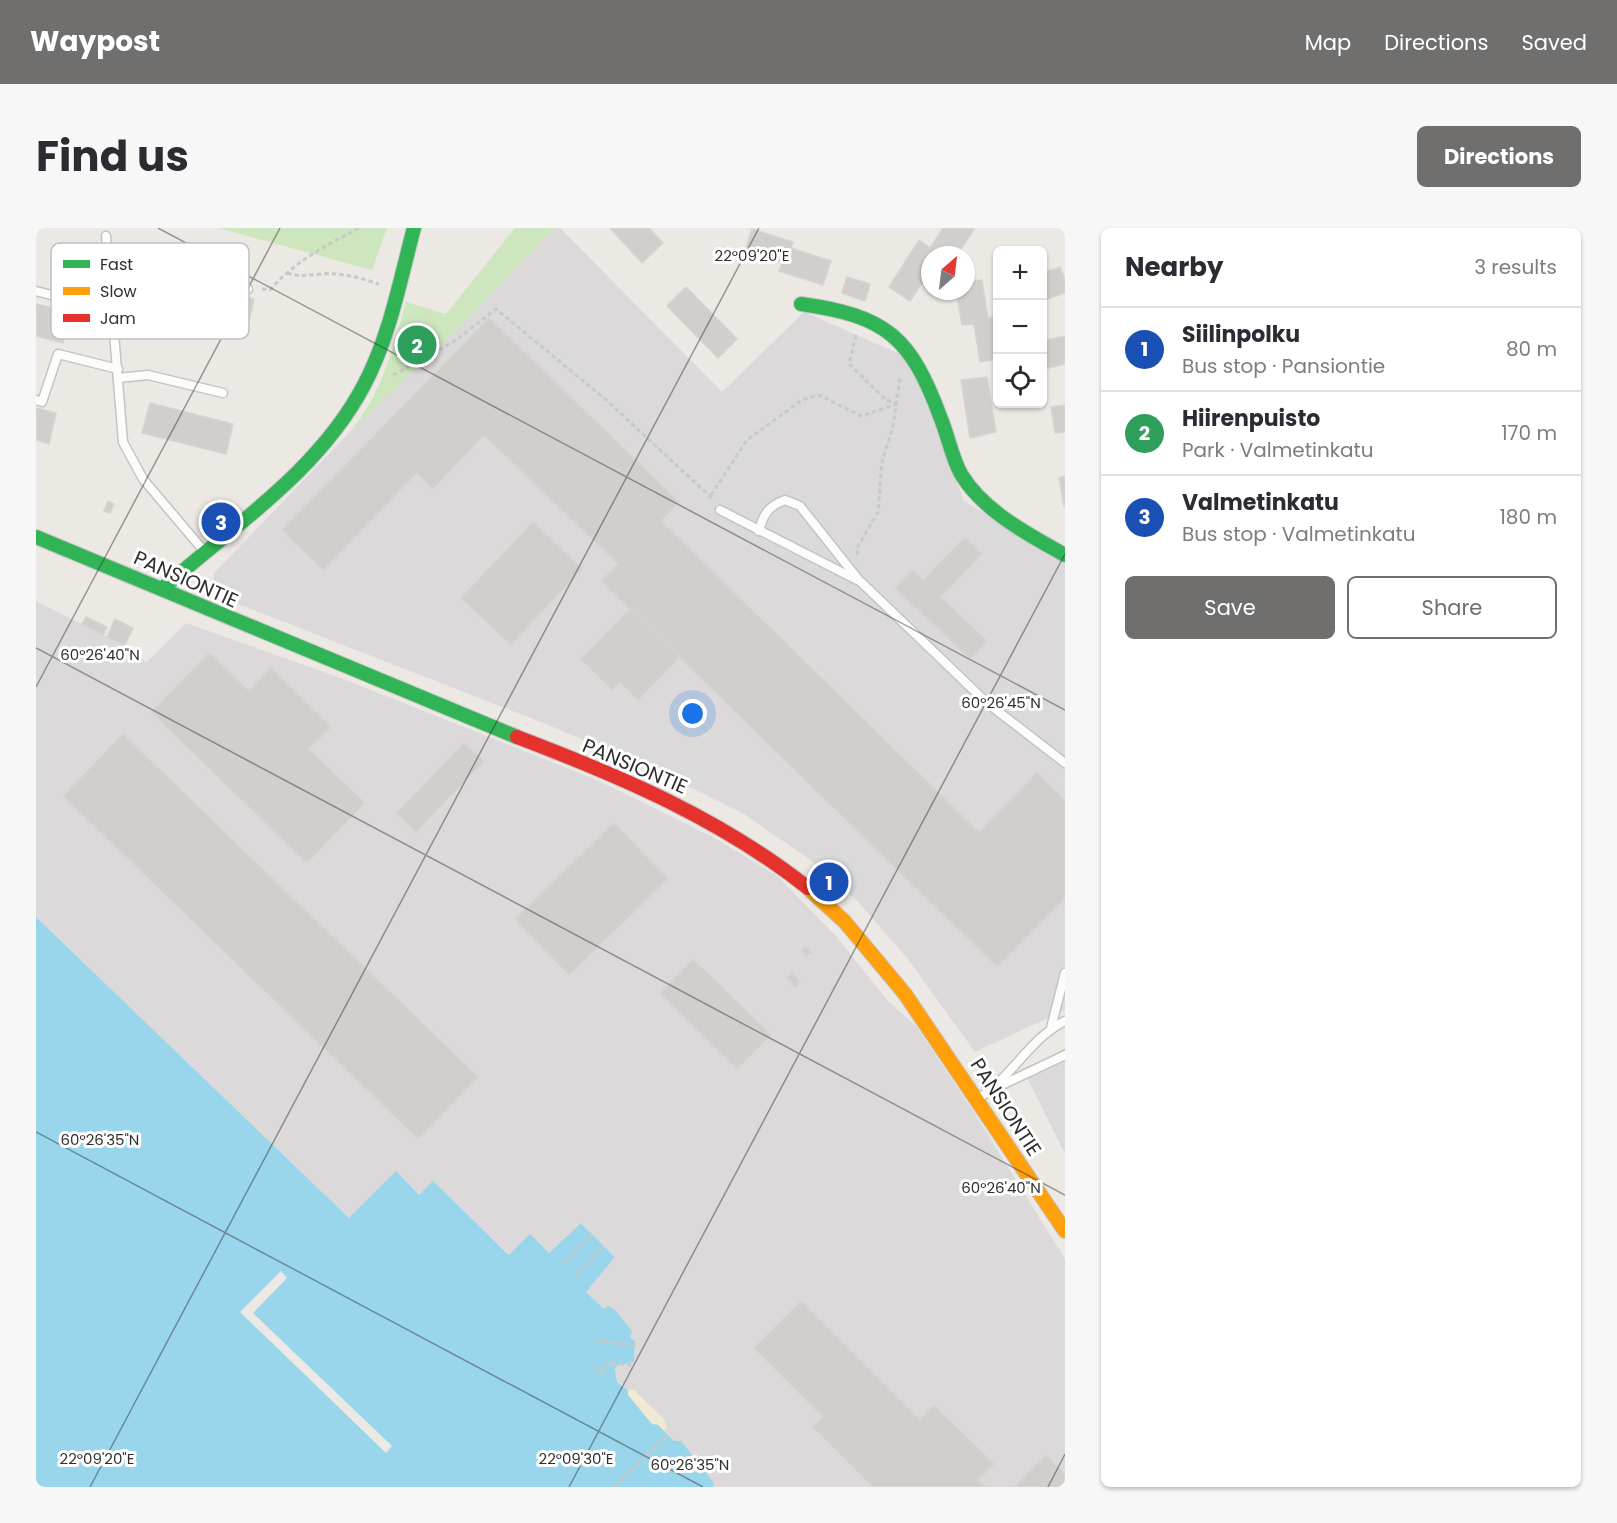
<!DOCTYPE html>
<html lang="en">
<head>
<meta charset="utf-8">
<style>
  :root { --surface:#fff; --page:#f7f7f7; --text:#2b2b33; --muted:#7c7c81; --line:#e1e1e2; --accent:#706f6e }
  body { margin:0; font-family:Poppins,sans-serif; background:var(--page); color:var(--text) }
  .controls { position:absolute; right:18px; top:18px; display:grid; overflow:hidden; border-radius:9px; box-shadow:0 2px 4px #0004 }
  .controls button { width:54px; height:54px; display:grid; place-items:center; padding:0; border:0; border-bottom:2px solid var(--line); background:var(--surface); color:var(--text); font:30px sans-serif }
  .compass { position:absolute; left:885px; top:18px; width:54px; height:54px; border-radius:50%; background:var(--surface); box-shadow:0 2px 4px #0004; rotate:28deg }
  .you { position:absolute; left:657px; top:486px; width:21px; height:21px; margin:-15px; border:4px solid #fff; border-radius:50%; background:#1a73e8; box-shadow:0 0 0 9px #1a73e833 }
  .badge { display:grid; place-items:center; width:39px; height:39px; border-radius:50%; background:var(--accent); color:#fff; font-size:20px; font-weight:700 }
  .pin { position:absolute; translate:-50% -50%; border:3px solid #fff; box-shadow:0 2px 6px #0006 }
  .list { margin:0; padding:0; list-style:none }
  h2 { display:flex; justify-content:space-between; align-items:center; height:78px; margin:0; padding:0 24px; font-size:26px }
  h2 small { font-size:20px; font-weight:400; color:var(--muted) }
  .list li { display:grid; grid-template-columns:39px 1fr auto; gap:18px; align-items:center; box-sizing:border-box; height:84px; padding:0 24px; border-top:2px solid var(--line) }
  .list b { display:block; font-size:22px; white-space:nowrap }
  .list p { margin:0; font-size:20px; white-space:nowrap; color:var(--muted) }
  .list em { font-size:20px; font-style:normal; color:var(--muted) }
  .actions { display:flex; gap:12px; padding:18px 24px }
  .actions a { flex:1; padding:14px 0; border:2px solid var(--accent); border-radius:9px; text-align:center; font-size:21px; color:var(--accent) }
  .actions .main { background:var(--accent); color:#fff }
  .icon { flex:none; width:33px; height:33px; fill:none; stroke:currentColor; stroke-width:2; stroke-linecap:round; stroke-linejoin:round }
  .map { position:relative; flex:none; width:1029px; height:1259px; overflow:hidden; border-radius:9px }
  header { display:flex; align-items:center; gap:36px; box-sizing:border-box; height:84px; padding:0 30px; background:var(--accent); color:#fff }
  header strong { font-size:28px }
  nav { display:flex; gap:33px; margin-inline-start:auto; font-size:21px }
  .intro { display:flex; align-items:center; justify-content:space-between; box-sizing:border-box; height:144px; padding:0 36px }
  h1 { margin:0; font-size:42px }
  .button { padding:15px 27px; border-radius:9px; background:var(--accent); color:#fff; font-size:21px; font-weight:700 }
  main { display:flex; gap:36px; padding:0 36px }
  aside { flex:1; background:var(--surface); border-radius:9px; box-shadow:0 2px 4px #0004 }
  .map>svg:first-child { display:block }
</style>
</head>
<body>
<header>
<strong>Waypost</strong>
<nav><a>Map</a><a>Directions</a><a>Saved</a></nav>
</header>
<div class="intro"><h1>Find us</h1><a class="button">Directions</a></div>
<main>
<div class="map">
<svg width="1029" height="1259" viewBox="0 0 1029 1259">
  <rect width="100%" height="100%" fill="#ece8e4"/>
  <g fill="#dcd9db">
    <polygon points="519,0 524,0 686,164 768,84 873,130 928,273 1029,334 1029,782 939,824 872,731 822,674 780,636 708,586 625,545 505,494 176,366 178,345 183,340 338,179 425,97"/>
    <polygon points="0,373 101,424 110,435 150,395 305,450 561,552 677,609 741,648 799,707 851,772 880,798 939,886 1029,1031 1029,1259 677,1259 638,1213 616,1196 587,1157 581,1154 579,1141 582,1137 598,1134 599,1114 594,1110 594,1106 549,1063 579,1029 545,995 513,1025 474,1027 397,954 384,967 313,990 0,689"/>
    <polygon points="1029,820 1029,926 988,843"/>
  </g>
  <g fill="#cee6be">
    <polygon points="182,0 351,0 336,42"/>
    <path d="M479 0H519L425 97 312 206C346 167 356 123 370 74L410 86Z"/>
  </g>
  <polygon fill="#f0ead3" points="592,1162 598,1162 627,1190 631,1199 628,1203 622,1197 616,1196 592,1167"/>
  <polygon fill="#99d6ec" points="0,689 313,990 360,943 383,967 397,953 473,1027 494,1006 513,1025 545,995 579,1029 550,1064 568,1081 572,1078 579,1082 596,1103 594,1110 599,1113 598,1134 582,1137 579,1141 581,1154 592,1162 592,1167 616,1196 622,1197 638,1213 645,1213 678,1255 677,1259 0,1259"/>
  <polygon fill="#ece8e4" points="245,1043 251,1050 217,1085 356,1218 350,1225 204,1084"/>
  <g fill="#d1cecb" stroke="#d7d4d0" stroke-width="1.5">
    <polygon points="574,0 613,0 627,15 606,35"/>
    <polygon points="907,0 939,0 921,27 894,27 894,43 874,73 853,59 883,12 894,20"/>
    <polygon points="716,1 757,14 755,20 795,33 787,57 743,43 746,35 709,23"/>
    <polygon points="1024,39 1029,52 1029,65 1006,73 1006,45"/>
    <polygon points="135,49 218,71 211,101 127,79"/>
    <polygon points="811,49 834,56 829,73 806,65"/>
    <polygon points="946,52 952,90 962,89 962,131 944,134 938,96 926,97 920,63 930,63 930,54"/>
    <polygon points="650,59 701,111 682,130 631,78"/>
    <polygon points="0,76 35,84 27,115 0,108"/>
    <polygon points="453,90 643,274 625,293 943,604 1001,545 1029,572 1029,670 961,739 565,353 582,336 448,207 397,261 381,245 287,342 246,302"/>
    <polygon points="1029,108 1029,136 1008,141 1006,113"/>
    <polygon points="951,149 960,204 934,210 925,152"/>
    <polygon points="114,175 197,196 190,226 106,205"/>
    <polygon points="1029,177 1029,204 1019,205 1015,179"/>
    <polygon points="0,180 20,185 13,216 0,212"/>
    <polygon points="1029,248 1029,278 1028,278 1023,250"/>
    <polygon points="72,273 78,276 74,285 68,283"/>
    <polygon points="497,294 546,341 475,417 425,370"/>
    <polygon points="929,309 946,326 905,369 951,413 934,431 859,360 876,342 887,352"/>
    <polygon points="594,381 644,429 602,472 584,454 576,462 545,431"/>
    <polygon points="50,389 71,399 67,407 46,396"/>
    <polygon points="79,391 97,400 89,417 71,409"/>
    <polygon points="173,425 213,463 235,440 295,499 273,521 329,575 271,635 115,484"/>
    <polygon points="87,506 442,849 382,911 27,568"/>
    <polygon points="428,515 448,533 380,604 361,585"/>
    <polygon points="578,595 632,651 533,747 479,691"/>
    <polygon points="770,718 776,724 771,728 765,722"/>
    <polygon points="657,731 735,807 701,841 624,765"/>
    <polygon points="756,745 764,754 759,759 751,750"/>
    <polygon points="765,1073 884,1192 898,1177 958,1236 942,1252 949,1259 837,1259 777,1199 787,1189 718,1120"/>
    <polygon points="1010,1227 1029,1246 1029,1259 978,1259"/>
  </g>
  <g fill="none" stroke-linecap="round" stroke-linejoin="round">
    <defs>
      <g id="lane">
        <polyline points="70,8 87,214 107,251 167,322"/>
        <polyline points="0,63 35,72 79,93"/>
        <polyline points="76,68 131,40 212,61"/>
        <polyline points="82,150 112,147 187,165"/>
        <polyline points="0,172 6,174 22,126 82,141"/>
        <polyline points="684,282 825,354 950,474 1029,535"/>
        <path d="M723 303C727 286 733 278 749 272L764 278 822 351"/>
        <polyline points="1015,800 1029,745"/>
        <polyline points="964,858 1029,827"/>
        <path d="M943 870C976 849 994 810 1029 793"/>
      </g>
      <g id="fast">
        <path d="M765 76C851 88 875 109 905 191 912 208 916 230 925 246 947 283 993 307 1029 327"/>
        <polyline points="0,309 481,509"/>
        <path d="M126 361C197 298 283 243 328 157 354 108 364 52 378 0"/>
      </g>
      <polyline id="slow" points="772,660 809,694 869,766 1029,1003"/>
      <path id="jam" d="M481 509C584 548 685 591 772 660"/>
    </defs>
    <use href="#lane" stroke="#c5c4c5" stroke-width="11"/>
    <use href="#fast" stroke="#c5c4c5" stroke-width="16"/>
    <use href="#slow" stroke="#c5c4c5" stroke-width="16"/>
    <use href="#jam" stroke="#c5c4c5" stroke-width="16"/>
    <g stroke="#c9c9c8" stroke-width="3" stroke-dasharray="4.5 3" stroke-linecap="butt">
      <path d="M251 45C264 49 271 47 285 46 305 44 324 50 343 56"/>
      <path d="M226 61 234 62C259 33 291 17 323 0"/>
      <polyline points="820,107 813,136 849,171 860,176"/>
      <polyline points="357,147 419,113 460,81 568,170 678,272"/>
      <polyline points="675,267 711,212 766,172 783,167 825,188 861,176"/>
      <polyline points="822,327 821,320 842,284 846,234 857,198 864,150"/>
      <polyline points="527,1036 556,1006"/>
      <polyline points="539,1048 568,1018"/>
      <polyline points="560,1113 600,1117"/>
      <polyline points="558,1138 570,1149"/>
      <polyline points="565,1144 573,1135 595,1137"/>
      <polyline points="579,1259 632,1207"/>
    </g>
    <use href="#lane" stroke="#fcfcfb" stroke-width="8"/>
    <use href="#fast" stroke="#30b455" stroke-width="14"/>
    <use href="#slow" stroke="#ff9f0a" stroke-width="14"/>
    <use href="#jam" stroke="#e5322d" stroke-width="14"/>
  </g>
  <path fill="none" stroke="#2e2e2e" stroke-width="1.5" stroke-opacity="0.45" d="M122 0 1029 482M0 420 1029 967M0 459 244 0M0 904 667 1259M54 1259 723 0M533 1259 1029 326M1012 1259 1029 1226"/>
  <g text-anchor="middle" stroke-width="6" stroke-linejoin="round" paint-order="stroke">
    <g font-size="20" fill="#2e2e2e" stroke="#fff">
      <text transform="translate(150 351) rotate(24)" y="7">PANSIONTIE</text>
      <text transform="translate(599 538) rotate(23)" y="7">PANSIONTIE</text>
      <text transform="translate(970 879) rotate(57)" y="7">PANSIONTIE</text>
    </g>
  </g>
  <rect x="15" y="15" width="198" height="96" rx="9" fill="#fff" stroke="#c0c0c0" stroke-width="1.5"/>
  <rect x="27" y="32" width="27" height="8" fill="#30b455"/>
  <rect x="27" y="59" width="27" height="8" fill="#ff9f0a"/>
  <rect x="27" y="86" width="27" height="8" fill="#e5322d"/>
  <g font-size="16" fill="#2e2e2e">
    <text x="64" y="42">Fast</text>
    <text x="64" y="69">Slow</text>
    <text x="64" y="96">Jam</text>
  </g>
  <g font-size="15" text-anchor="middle" fill="#2e2e2e" stroke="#fff" stroke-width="6" stroke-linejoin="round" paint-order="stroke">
    <text x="716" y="33">22°09'20"E</text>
    <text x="64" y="432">60°26'40"N</text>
    <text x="965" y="480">60°26'45"N</text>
    <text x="64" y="917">60°26'35"N</text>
    <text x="965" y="965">60°26'40"N</text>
    <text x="61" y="1236">22°09'20"E</text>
    <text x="540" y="1236">22°09'30"E</text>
    <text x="654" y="1242">60°26'35"N</text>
  </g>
</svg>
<div class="controls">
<button>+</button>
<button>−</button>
<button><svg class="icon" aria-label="locate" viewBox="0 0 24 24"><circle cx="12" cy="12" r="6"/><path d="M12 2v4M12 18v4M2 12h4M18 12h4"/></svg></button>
</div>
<svg class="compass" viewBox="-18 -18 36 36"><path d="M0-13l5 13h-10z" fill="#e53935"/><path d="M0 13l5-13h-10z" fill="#7c7c81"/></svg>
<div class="you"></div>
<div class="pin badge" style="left:793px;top:654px;background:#1a4fb4">1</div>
<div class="pin badge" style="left:381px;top:117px;background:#2e9e5b">2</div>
<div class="pin badge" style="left:185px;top:294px;background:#1a4fb4">3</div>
</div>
<aside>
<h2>Nearby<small>3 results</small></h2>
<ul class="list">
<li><span class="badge" style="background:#1a4fb4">1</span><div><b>Siilinpolku</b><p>Bus stop · Pansiontie</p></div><em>80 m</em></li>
<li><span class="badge" style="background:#2e9e5b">2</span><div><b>Hiirenpuisto</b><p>Park · Valmetinkatu</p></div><em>170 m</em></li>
<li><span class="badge" style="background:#1a4fb4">3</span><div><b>Valmetinkatu</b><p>Bus stop · Valmetinkatu</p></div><em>180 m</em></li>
</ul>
<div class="actions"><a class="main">Save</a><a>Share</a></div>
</aside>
</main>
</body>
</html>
